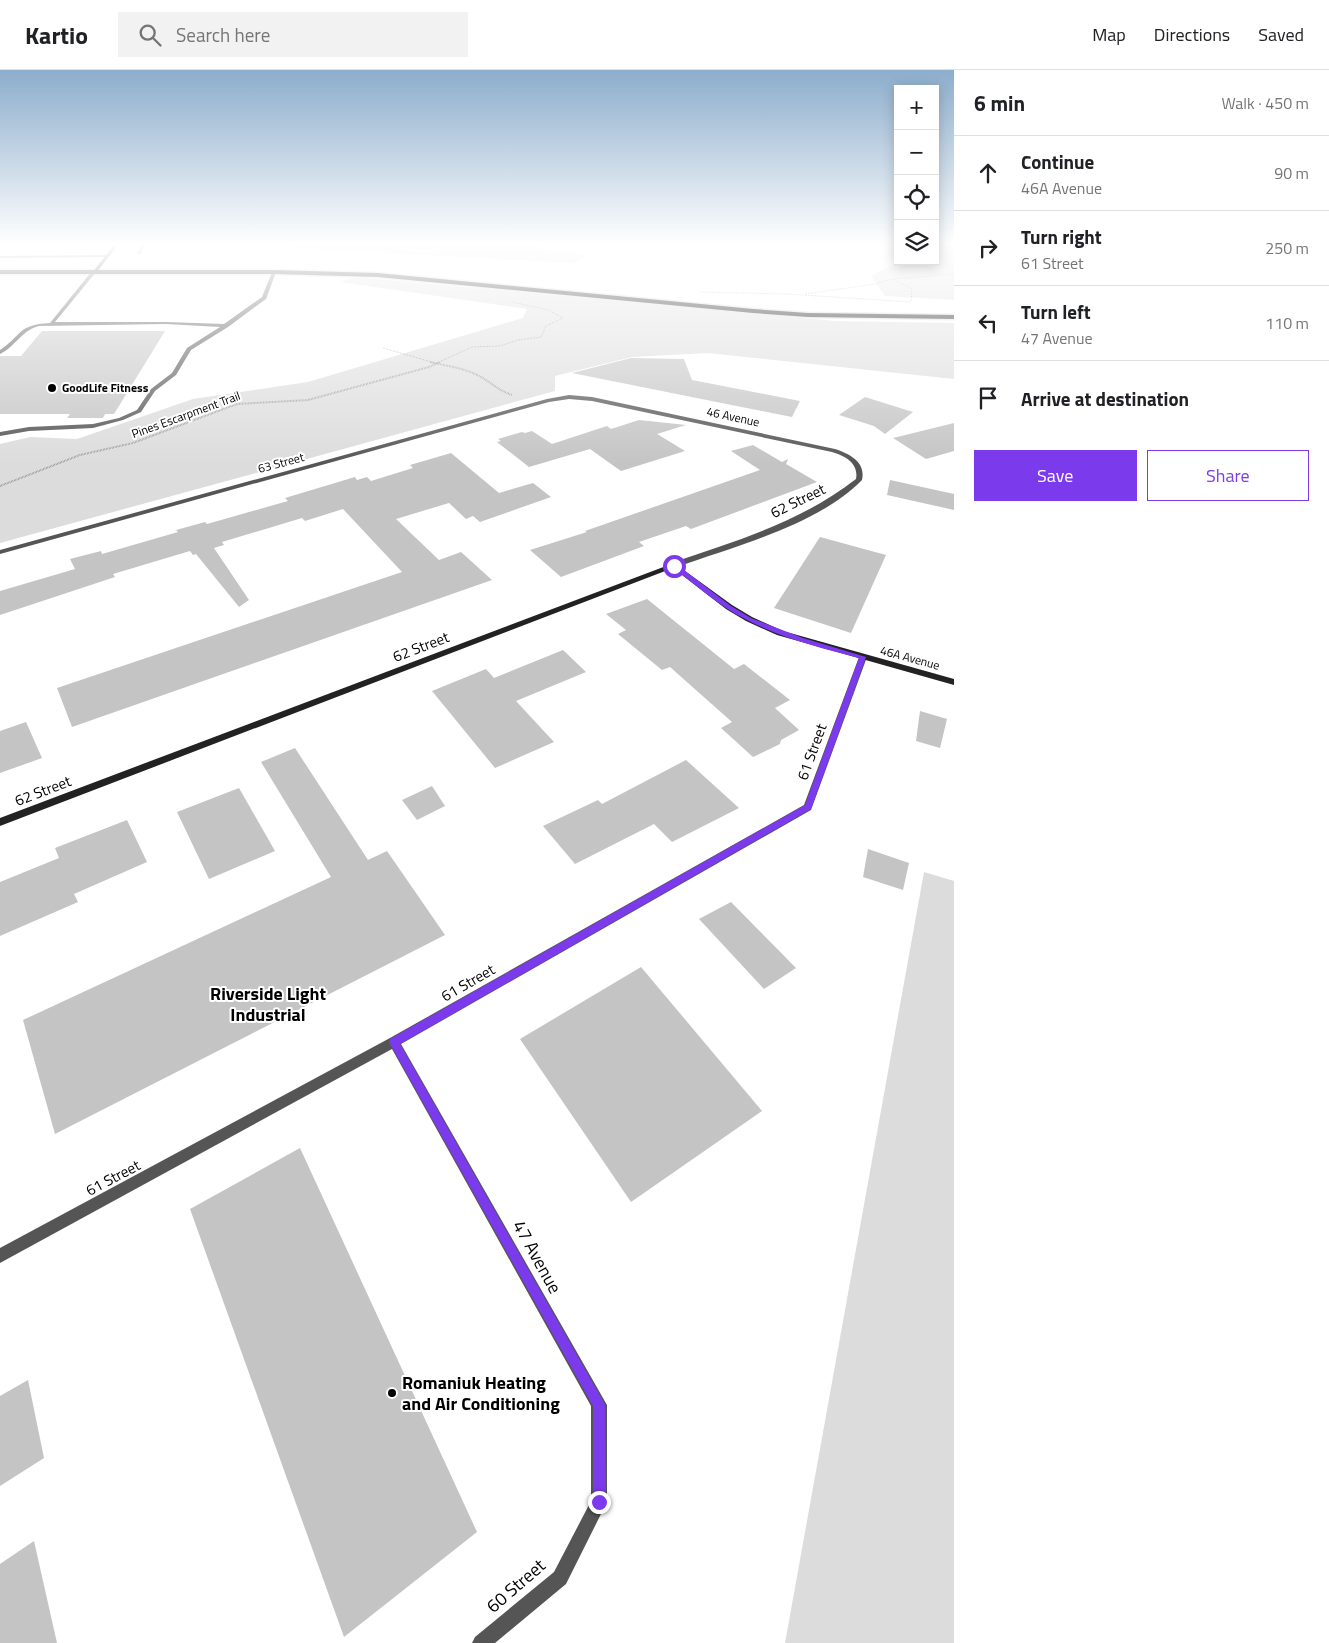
<!DOCTYPE html>
<html lang="en">
<head>
<meta charset="utf-8">
<style>
  :root { --surface:#fff; --page:#f2f2f2; --text:#202124; --muted:#757577; --line:#e0e0e0; --accent:#7c3aed }
  body { margin:0; font-family:"Titillium Web",sans-serif; background:var(--page); color:var(--text) }
  .controls { position:absolute; right:15px; top:15px; display:grid; overflow:hidden; border-radius:0px; box-shadow:0 2px 12px #0003 }
  .controls button { width:45px; height:45px; display:grid; place-items:center; padding:0; border:0; border-bottom:1px solid var(--line); background:var(--surface); color:var(--text); font:25px sans-serif }
  .stop { position:absolute; width:15px; height:15px; margin:-11px; border:4px solid #7c3aed; border-radius:50%; background:#fff }
  .stop.end { background:#7c3aed; border-color:#fff; box-shadow:0 1px 5px #0008 }
  .list { margin:0; padding:0; list-style:none }
  h2 { display:flex; justify-content:space-between; align-items:center; height:65px; margin:0; padding:0 20px; font-size:21px }
  h2 small { font-size:16px; font-weight:400; color:var(--muted) }
  .list li { display:grid; grid-template-columns:32px 1fr auto; gap:15px; align-items:center; box-sizing:border-box; height:75px; padding:0 20px; border-top:1px solid var(--line) }
  .list b { display:block; font-size:19px; white-space:nowrap }
  .list p { margin:0; font-size:16px; white-space:nowrap; color:var(--muted) }
  .list em { font-size:16px; font-style:normal; color:var(--muted) }
  .actions { display:flex; gap:10px; padding:15px 20px }
  .actions a { flex:1; padding:11px 0; border:1px solid var(--accent); border-radius:0px; text-align:center; font-size:18px; color:var(--accent) }
  .actions .main { background:var(--accent); color:#fff }
  .icon { flex:none; width:28px; height:28px; fill:none; stroke:currentColor; stroke-width:2; stroke-linecap:round; stroke-linejoin:round }
  .map { position:relative; flex:none; width:954px; height:1573px; overflow:hidden }
  header { display:flex; align-items:center; gap:30px; box-sizing:border-box; height:70px; padding:0 25px; background:var(--surface); border-bottom:1px solid var(--line) }
  header strong { font-size:24px }
  nav { display:flex; gap:28px; margin-inline-start:auto; font-size:18px }
  .search { width:350px; height:45px; background:var(--page); display:flex; align-items:center; gap:12px; box-sizing:border-box; padding:0 18px; border-radius:0px; color:var(--muted); font-size:19px }
  main { display:flex }
  aside { flex:1; background:var(--surface) }
  .map>svg:first-child { display:block }
</style>
</head>
<body>
<header>
<strong>Kartio</strong>
<div class="search"><svg class="icon" aria-label="search" viewBox="0 0 24 24"><circle cx="10" cy="10" r="6"/><path d="M15 15l6 6"/></svg>Search here</div>
<nav><a>Map</a><a>Directions</a><a>Saved</a></nav>
</header>
<main>
<div class="map">
<svg width="954" height="1573" viewBox="0 0 954 1573">
  <rect width="100%" height="100%" fill="#fff"/>
  <g fill="#dcdcdc">
    <polygon points="287,175 524,175 587,185 575,193 291,178"/>
    <polygon points="935,175 954,175 954,230 885,226 871,206 900,191 935,191"/>
    <polygon points="354,207 835,251 954,253 954,309 708,283 632,287 555,306 555,321 0,473 0,374 30,367 77,369 193,329 308,312 523,248 527,239 340,212"/>
    <polygon points="924,802 954,811 954,1573 785,1573"/>
  </g>
  <g fill="#c4c4c4">
    <polygon points="42,261 165,261 114,344 105,344 103,348 67,348 70,344 0,344 0,286 21,286"/>
    <polygon points="631,288 684,289 692,310 800,331 792,347 572,303"/>
    <polygon points="865,327 913,342 885,364 874,356 839,345"/>
    <polygon points="639,350 686,355 657,364 685,381 621,401 590,379 529,397 497,372 501,371 498,369 522,362 525,363 532,361 552,374 607,356 611,359"/>
    <polygon points="954,353 954,381 926,389 893,368"/>
    <polygon points="753,375 782,392 788,389 786,394 817,412 691,459 686,456 639,472 644,476 561,507 530,480 587,462 585,461 760,400 731,381"/>
    <polygon points="451,383 499,423 533,413 551,427 480,452 473,446 466,449 449,433 396,449 439,490 461,482 492,510 72,657 57,618 402,502 343,439 305,451 302,448 222,472 224,475 214,478 249,530 239,537 196,484 193,485 190,481 113,504 115,507 0,545 0,521 75,499 70,489 101,481 102,484 178,462 176,460 205,452 207,454 288,431 285,428 355,407 357,410 367,407 371,411 413,398 410,395"/>
    <polygon points="890,410 954,424 954,440 887,425"/>
    <polygon points="820,467 886,485 851,563 774,538"/>
    <polygon points="647,529 734,599 744,594 790,630 775,638 799,660 781,670 780,674 753,687 721,658 732,652 670,597 662,600 618,564 626,560 606,544"/>
    <polygon points="563,580 586,602 516,631 554,672 495,698 432,621 486,599 494,608"/>
    <polygon points="920,641 947,649 940,678 916,671"/>
    <polygon points="26,652 42,688 0,703 0,661"/>
    <polygon points="295,678 368,790 387,781 445,865 55,1064 23,950 331,807 261,692"/>
    <polygon points="686,690 739,738 672,772 654,754 575,794 543,756 598,730 602,734"/>
    <polygon points="432,716 445,736 417,750 402,730"/>
    <polygon points="239,718 275,781 209,809 177,742"/>
    <polygon points="127,750 147,792 74,824 78,832 0,866 0,812 59,788 55,778"/>
    <polygon points="868,779 909,793 903,820 863,807"/>
    <polygon points="731,832 796,898 764,919 699,849"/>
    <polygon points="641,897 762,1041 631,1132 520,969"/>
    <polygon points="300,1078 477,1462 344,1567 190,1139"/>
    <polygon points="28,1310 44,1388 0,1416 0,1326"/>
    <polygon points="34,1471 57,1573 0,1573 0,1494"/>
  </g>
  <g fill="none" stroke-linecap="round" stroke-linejoin="round">
    <defs>
      <polygon id="primary" points="0,200 274,200 378,203 753,239 808,243 954,245 954,249 808,247 753,243 378,207 274,204 0,204"/>
    </defs>
    <use href="#primary" stroke="#dbdbdb" stroke-width="3"/>
    <g stroke="#777" stroke-width="1" stroke-dasharray="0.5 1" stroke-linecap="butt">
      <polyline points="893,209 912,219 911,232"/>
      <polyline points="700,222 787,224 911,232"/>
      <polyline points="805,224 875,214 892,209 954,204"/>
      <polyline points="383,278 435,293"/>
      <polyline points="437,293 472,277 500,276 518,270 541,267 546,256 563,248 548,240 512,232"/>
    </g>
    <g stroke="#777" stroke-width="2" stroke-dasharray="0.5 1" stroke-linecap="butt">
      <path d="M430 292C447 296 465 298 481 307 493 314 498 320 512 325"/>
      <polyline points="0,416 80,385 133,373 237,334 308,330 429,297 440,292"/>
    </g>
    <g fill="#555" fill-rule="evenodd">
      <polygon points="110,185 108,187 0,188 0,186"/>
      <path d="M92 201 96 202 55 252H166L224 254 262 227 272 202 274 201 276 202 266 229 228 257 191 280 176 305 155 321 141 342 123 350 93 358 29 361 0 366V362L29 357 93 354 119 348 137 340 151 319 172 303 187 278 220 257 166 254 39 256C22 260 15 277 0 284V280C23 265 16 255 50 253Z"/>
    </g>
    <g fill="#555" fill-rule="evenodd">
      <polygon points="141,175 145,175 141,184 137,184"/>
      <path d="M569 325 592 327 835 379C850 384 866 392 862 410 818 455 735 476 677 497H671V493C738 470 799 453 856 409 859 393 845 386 832 382L592 331 569 329 549 332 0 484V480L547 329Z"/>
      <polygon points="863,584 867,587 811,740 401,974 607,1335 607,1432 566,1514 495,1573 472,1573 475,1567 554,1502 591,1431 591,1336 392,979 0,1193 0,1178 390,968 804,735 859,587"/>
    </g>
    <g fill="#222" fill-rule="evenodd">
      <polygon points="114,175 118,175 96,203 92,203"/>
      <polygon points="674,493 732,535 752,547 783,561 954,609 954,615 777,565 746,551 726,539 673,498 0,756 0,748"/>
    </g>
    <use href="#primary" fill="#000" fill-rule="evenodd"/>
  </g>
  <linearGradient id="sky" x2="0" y2="1"><stop stop-color="#8cadcc"/><stop offset="0.44" stop-color="#fff"/><stop offset="1" stop-color="#fff" stop-opacity="0"/></linearGradient>
  <rect width="954" height="395" fill="url(#sky)"/>
  <path fill="#7c3aed" d="M672 494H676L731 536 751 548 803 568 866 587 811 739 400 974 603 1331 605 1335 606 1432 604 1437 599 1438 595 1437 593 1432V1336L389 972 390 969 805 735 859 588C821 578 782 568 747 550 720 537 696 515 672 497Z"/>
  <g fill="#000" stroke="#fff" stroke-width="2">
    <circle cx="52" cy="318" r="5"/>
    <circle cx="392" cy="1323" r="5"/>
  </g>
  <g text-anchor="middle" stroke-width="4" stroke-linejoin="round" paint-order="stroke">
    <g font-size="12" font-weight="bold" fill="#000" stroke="#fff" text-anchor="start">
      <text x="62" y="322">GoodLife Fitness</text>
    </g>
    <g font-size="12" fill="#000" stroke="#fff">
      <text transform="translate(186 345) rotate(-20)" y="4">Pines Escarpment Trail</text>
      <text transform="translate(733 347) rotate(12)" y="4">46 Avenue</text>
      <text transform="translate(281 393) rotate(-15)" y="4">63 Street</text>
      <text transform="translate(910 588) rotate(15)" y="4">46A Avenue</text>
    </g>
    <g font-size="15" fill="#000" stroke="#fff">
      <text transform="translate(798 431) rotate(-26)" y="5">62 Street</text>
      <text transform="translate(421 577) rotate(-21)" y="5">62 Street</text>
      <text transform="translate(812 682) rotate(-70)" y="5">61 Street</text>
      <text transform="translate(43 721) rotate(-21)" y="5">62 Street</text>
      <text transform="translate(468 913) rotate(-30)" y="5">61 Street</text>
      <text transform="translate(113 1108) rotate(-28)" y="5">61 Street</text>
    </g>
    <g font-size="18" font-weight="bold" fill="#000" stroke="#fff">
      <text x="268" y="930">Riverside Light<tspan x="268" dy="21">Industrial</tspan></text>
    </g>
    <g font-size="18" fill="#000" stroke="#fff">
      <text transform="translate(537 1187) rotate(61)" y="6">47 Avenue</text>
      <text transform="translate(516 1516) rotate(-41)" y="6">60 Street</text>
    </g>
    <g font-size="18" font-weight="bold" fill="#000" stroke="#fff" text-anchor="start">
      <text x="402" y="1319">Romaniuk Heating<tspan x="402" dy="21">and Air Conditioning</tspan></text>
    </g>
  </g>
</svg>
<div class="controls">
<button>+</button>
<button>−</button>
<button><svg class="icon" aria-label="locate" viewBox="0 0 24 24"><circle cx="12" cy="12" r="6"/><path d="M12 2v4M12 18v4M2 12h4M18 12h4"/></svg></button>
<button><svg class="icon" aria-label="layers" viewBox="0 0 24 24"><path d="M12 4l9 5-9 5-9-5zM3 14l9 5 9-5"/></svg></button>
</div>
<div class="stop" style="left:674px;top:496px"></div>
<div class="stop end" style="left:599px;top:1432px"></div>
</div>
<aside>
<h2>6 min<small>Walk · 450 m</small></h2>
<ul class="list">
<li><svg class="icon" aria-label="ahead" viewBox="0 0 24 24"><path d="M12 20V5M6 11l6-6 6 6"/></svg><div><b>Continue</b><p>46A Avenue</p></div><em>90 m</em></li>
<li><svg class="icon" aria-label="right" viewBox="0 0 24 24"><path d="M7 20v-9h11M14 6l5 5-5 5"/></svg><div><b>Turn right</b><p>61 Street</p></div><em>250 m</em></li>
<li><svg class="icon" aria-label="left" viewBox="0 0 24 24"><path d="M17 20v-9H6M10 6l-5 5 5 5"/></svg><div><b>Turn left</b><p>47 Avenue</p></div><em>110 m</em></li>
<li><svg class="icon" aria-label="arrive" viewBox="0 0 24 24"><path d="M6 21V4h12l-3 4 3 4H6"/></svg><div><b>Arrive at destination</b></div></li>
</ul>
<div class="actions"><a class="main">Save</a><a>Share</a></div>
</aside>
</main>
</body>
</html>
